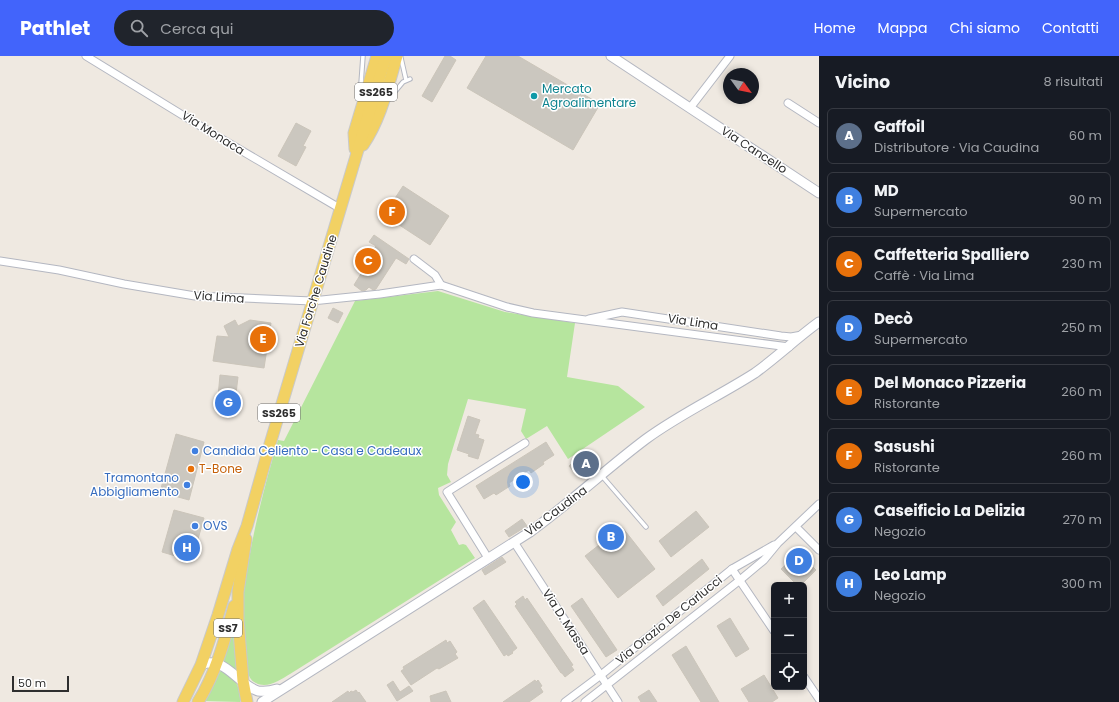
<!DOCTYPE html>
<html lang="it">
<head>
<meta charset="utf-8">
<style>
  :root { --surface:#171b24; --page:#20242c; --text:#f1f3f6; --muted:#9ea1a6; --line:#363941; --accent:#4264fb }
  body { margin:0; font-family:Poppins,sans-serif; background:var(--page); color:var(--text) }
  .controls { position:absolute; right:12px; bottom:12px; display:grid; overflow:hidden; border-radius:6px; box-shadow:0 2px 6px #0003 }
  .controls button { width:36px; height:36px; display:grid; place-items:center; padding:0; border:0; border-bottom:1px solid var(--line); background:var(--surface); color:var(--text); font:20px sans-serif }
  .compass { position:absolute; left:723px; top:12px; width:36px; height:36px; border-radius:50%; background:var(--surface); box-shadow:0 2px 6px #0003; rotate:123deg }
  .scale { position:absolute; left:12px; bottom:10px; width:57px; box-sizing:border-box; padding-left:4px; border:2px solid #2e2e2e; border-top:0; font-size:11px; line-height:14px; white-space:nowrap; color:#2e2e2e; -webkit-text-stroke:3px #fff; paint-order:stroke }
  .you { position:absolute; left:523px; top:426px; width:14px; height:14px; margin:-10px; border:3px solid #fff; border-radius:50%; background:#1a73e8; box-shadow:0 0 0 6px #1a73e833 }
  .badge { display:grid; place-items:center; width:26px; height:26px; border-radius:50%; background:var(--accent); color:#fff; font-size:13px; font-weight:700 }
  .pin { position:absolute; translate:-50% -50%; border:2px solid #fff; box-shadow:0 1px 4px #0006 }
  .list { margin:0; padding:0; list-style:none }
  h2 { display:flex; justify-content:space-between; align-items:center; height:52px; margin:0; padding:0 16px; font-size:17px }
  h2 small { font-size:13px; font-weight:400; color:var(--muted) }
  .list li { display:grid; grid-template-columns:26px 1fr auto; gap:12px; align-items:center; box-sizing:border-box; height:56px; margin:0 8px 8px; padding:0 8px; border:1px solid var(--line); border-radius:6px }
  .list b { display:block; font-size:15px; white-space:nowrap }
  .list p { margin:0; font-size:13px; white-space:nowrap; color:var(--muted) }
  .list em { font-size:13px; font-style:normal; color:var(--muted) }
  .icon { flex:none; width:22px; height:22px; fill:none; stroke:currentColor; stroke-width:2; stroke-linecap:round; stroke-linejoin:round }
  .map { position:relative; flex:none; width:819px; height:646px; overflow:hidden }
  header { display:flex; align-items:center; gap:24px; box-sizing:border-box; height:56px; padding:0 20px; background:var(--accent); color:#fff }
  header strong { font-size:19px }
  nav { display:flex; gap:22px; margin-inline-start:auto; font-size:14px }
  .search { width:280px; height:36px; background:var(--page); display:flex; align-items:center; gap:10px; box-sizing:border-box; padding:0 14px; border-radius:22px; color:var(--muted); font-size:15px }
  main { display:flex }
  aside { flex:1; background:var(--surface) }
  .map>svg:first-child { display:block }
</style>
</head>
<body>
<header>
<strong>Pathlet</strong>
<div class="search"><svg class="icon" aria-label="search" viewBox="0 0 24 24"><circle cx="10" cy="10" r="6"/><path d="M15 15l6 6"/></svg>Cerca qui</div>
<nav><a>Home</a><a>Mappa</a><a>Chi siamo</a><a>Contatti</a></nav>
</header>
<main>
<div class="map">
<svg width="819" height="646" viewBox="0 0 819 646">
  <rect width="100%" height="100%" fill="#efe9e1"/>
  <g fill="#b6e59e">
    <path d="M438 235 505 256 575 267 567 321 618 330 645 351 568 403 547 370 526 383 521 375 526 353 468 343 448 408 447 419 451 426 438 432 439 439 456 466 451 474 459 489 463 488 466 489 475 502 290 618C280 624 267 633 256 627 246 623 246 606 246 597 244 583 241 568 242 554 242 539 246 523 248 509 255 466 266 425 278 384L284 385 355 245Z"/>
    <polygon points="233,577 237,612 236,615 223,605"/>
    <path d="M221 614C235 622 241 630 240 646L204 645Z"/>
  </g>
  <g fill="#cbc7bf" stroke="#cbc5ba">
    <polygon points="445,0 450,0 456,4 432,46 422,40"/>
    <polygon points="486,0 518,0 600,48 573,94 467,32"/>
    <polygon points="296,67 311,75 303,90 306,91 296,110 278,100"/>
    <polygon points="403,130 449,160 430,189 384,159"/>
    <polygon points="374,179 409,203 406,208 396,202 376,233 373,234 369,231 366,234 362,235 354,229 362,216 359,214 376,190 369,186"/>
    <polygon points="333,252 343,257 338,267 328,262"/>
    <polygon points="235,264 238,270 250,264 271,267 264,312 213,305 217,280 229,281 224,270"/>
    <polygon points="220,319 238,321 234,354 217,352"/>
    <polygon points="468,360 480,364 475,378 479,379 478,382 484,384 478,403 468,400 469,398 457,394"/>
    <polygon points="176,378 204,386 189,444 160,436"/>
    <polygon points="546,386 554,399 543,406 544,408 531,417 529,414 509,427 510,430 496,439 494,437 484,443 476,430"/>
    <polygon points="583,397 594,411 588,417 582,410 574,416 569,410"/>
    <polygon points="174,454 204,462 198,483 195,482 189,504 162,496"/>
    <polygon points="696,455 709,471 671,501 659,485"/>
    <polygon points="522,463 527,470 509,481 505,475"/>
    <polygon points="622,471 655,513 618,542 585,500"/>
    <polygon points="799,497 816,514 801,529 797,529 781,513"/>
    <polygon points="502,501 506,506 485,519 482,514"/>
    <polygon points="702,503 709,513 663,550 656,540"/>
    <polygon points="523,540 525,544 527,542 573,609 571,610 574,614 565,621 562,617 561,617 515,550 517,548 515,546"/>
    <polygon points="582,542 617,594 606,601 571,550"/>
    <polygon points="484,544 517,592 512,596 513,597 508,600 507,598 504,600 473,552"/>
    <polygon points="730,562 749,593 736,601 717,570"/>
    <polygon points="446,584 447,587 450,585 457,596 455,598 458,602 439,613 437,612 411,629 401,615 404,613 403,611"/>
    <polygon points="686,590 719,646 701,646 672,599"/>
    <polygon points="764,619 778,642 772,646 749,646 741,633"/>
    <polygon points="535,624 536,626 538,624 542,630 540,631 543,636 529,646 503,646"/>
    <polygon points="393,625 400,636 409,630 413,635 397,645 387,629"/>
    <polygon points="356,634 358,637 359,636 366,646 332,646 348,635 349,637 351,635 353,636"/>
    <polygon points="649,634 657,646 641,646 638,641"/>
    <polygon points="446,635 451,646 431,646 430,640"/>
  </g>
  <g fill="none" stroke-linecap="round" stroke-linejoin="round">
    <defs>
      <g id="lane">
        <polyline points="401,2 406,24"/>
        <polyline points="362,37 361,28 363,0"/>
        <polyline points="388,44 403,26 410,23"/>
        <polyline points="602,420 646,471"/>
      </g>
      <g id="street">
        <polyline points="86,0 215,79 341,153"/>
        <polyline points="788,47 819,67"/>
        <polyline points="690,52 730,0"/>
        <polyline points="414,203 435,219 441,229"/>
        <polyline points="0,205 59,214 124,228 195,240 312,245 380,238 441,229 507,251 533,257 789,291"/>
        <polyline points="589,263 622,256 781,280 791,281 802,279"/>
        <polyline points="796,471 819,494"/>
        <polyline points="514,486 618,646"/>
        <polyline points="488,502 447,436 525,387"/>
        <polyline points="732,513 774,575"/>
        <polyline points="804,621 819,643"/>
        <polyline points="565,646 601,619 732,513 774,489"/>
        <polyline points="585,646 740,524 764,504 778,487 819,448"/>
      </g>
      <g id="secondary">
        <polyline points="611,0 819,137"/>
        <path d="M201 609C224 598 238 629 258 635 265 636 271 635 277 633"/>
        <path d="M262 646 530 476C570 447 606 413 646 383 680 358 719 340 755 317 777 301 797 282 819 266"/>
      </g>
      <g id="primary">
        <path d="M363 89C381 63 388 30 397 0"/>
        <polyline points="355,93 354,77 377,0"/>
        <polyline points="246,483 238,536 238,563 243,625 247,646"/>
        <polyline points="183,646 201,609 218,559 238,493 247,470 270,388 386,0"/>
        <path d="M198 646C216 617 225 583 234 550"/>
      </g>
    </defs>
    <use href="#lane" stroke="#b4b7c1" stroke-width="5.5"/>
    <use href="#street" stroke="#b4b7c1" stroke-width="9"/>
    <use href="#secondary" stroke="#b4b7c1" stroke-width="11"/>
    <use href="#primary" stroke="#c9c9c9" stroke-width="13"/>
    <use href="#lane" stroke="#fff" stroke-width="3.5"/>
    <use href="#street" stroke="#fff" stroke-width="7"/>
    <use href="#secondary" stroke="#fff" stroke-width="9"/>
    <use href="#primary" stroke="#f2d163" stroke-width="11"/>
  </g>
  <circle fill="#0f9aa8" stroke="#fff" stroke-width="1.5" cx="534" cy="40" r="4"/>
  <g fill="#3f7fe0" stroke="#fff" stroke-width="1.5">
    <circle cx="195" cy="395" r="4"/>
    <circle cx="187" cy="429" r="4"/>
    <circle cx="195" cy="470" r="4"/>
  </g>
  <circle fill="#e8710a" stroke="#fff" stroke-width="1.5" cx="191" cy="413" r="4"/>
  <g text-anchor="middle" stroke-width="3" stroke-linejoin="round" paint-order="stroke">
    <g fill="#fff" stroke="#6d6d6d" stroke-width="1">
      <rect x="355" y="27" width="42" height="18" rx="3"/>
      <rect x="258" y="348" width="42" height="18" rx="3"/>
      <rect x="214" y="563" width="28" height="18" rx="3"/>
    </g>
    <g font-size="11" font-weight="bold" fill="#2e2e2e">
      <text x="376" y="40">SS265</text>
      <text x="279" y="361">SS265</text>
      <text x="228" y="576">SS7</text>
    </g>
    <g font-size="12" fill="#0d838f" stroke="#fff" text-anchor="start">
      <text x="542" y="37">Mercato<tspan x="542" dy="14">Agroalimentare</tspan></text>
    </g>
    <g font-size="12" fill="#2e2e2e" stroke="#fff">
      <text transform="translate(213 77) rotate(32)" y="4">Via Monaca</text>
      <text transform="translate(754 94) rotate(33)" y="4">Via Cancello</text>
      <text transform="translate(316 235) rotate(-73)" y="4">Via Forche Caudine</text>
      <text transform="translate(219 241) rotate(4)" y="4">Via Lima</text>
      <text transform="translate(693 266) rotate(9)" y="4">Via Lima</text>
      <text transform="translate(556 455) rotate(-37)" y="4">Via Caudina</text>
      <text transform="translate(669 564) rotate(-39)" y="4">Via Orazio De Carlucci</text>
      <text transform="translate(566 566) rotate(57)" y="4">Via D. Massa</text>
    </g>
    <g font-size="12" fill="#366cbe" stroke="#fff" text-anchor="start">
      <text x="203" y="399">Candida Celiento - Casa e Cadeaux</text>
      <text x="179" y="426" text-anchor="end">Tramontano<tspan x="179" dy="14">Abbigliamento</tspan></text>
      <text x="203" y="474">OVS</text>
    </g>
    <g font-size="12" fill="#c56008" stroke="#fff" text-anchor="start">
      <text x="199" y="417">T-Bone</text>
    </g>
  </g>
</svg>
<div class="controls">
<button>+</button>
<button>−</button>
<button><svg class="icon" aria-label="locate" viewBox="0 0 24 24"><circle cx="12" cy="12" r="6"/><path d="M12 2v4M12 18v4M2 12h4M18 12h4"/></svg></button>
</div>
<svg class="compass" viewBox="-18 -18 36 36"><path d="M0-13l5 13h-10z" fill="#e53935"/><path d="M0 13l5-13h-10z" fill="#9ea1a6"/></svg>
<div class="scale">50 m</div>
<div class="you"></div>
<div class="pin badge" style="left:586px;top:408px;background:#5c6f8a">A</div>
<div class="pin badge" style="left:611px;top:481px;background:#3f7fe0">B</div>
<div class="pin badge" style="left:368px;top:205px;background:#e8710a">C</div>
<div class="pin badge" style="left:799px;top:505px;background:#3f7fe0">D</div>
<div class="pin badge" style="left:263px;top:283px;background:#e8710a">E</div>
<div class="pin badge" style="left:392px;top:156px;background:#e8710a">F</div>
<div class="pin badge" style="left:228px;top:347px;background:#3f7fe0">G</div>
<div class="pin badge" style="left:187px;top:492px;background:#3f7fe0">H</div>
</div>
<aside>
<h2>Vicino<small>8 risultati</small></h2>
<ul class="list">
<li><span class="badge" style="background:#5c6f8a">A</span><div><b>Gaffoil</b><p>Distributore · Via Caudina</p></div><em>60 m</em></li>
<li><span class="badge" style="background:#3f7fe0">B</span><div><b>MD</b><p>Supermercato</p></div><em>90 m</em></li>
<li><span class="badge" style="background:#e8710a">C</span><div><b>Caffetteria Spalliero</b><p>Caffè · Via Lima</p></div><em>230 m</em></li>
<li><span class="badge" style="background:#3f7fe0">D</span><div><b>Decò</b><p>Supermercato</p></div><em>250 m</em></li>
<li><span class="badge" style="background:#e8710a">E</span><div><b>Del Monaco Pizzeria</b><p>Ristorante</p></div><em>260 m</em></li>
<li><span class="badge" style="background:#e8710a">F</span><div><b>Sasushi</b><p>Ristorante</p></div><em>260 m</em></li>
<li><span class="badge" style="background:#3f7fe0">G</span><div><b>Caseificio La Delizia</b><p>Negozio</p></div><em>270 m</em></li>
<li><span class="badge" style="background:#3f7fe0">H</span><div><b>Leo Lamp</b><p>Negozio</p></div><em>300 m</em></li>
</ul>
</aside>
</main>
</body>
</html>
